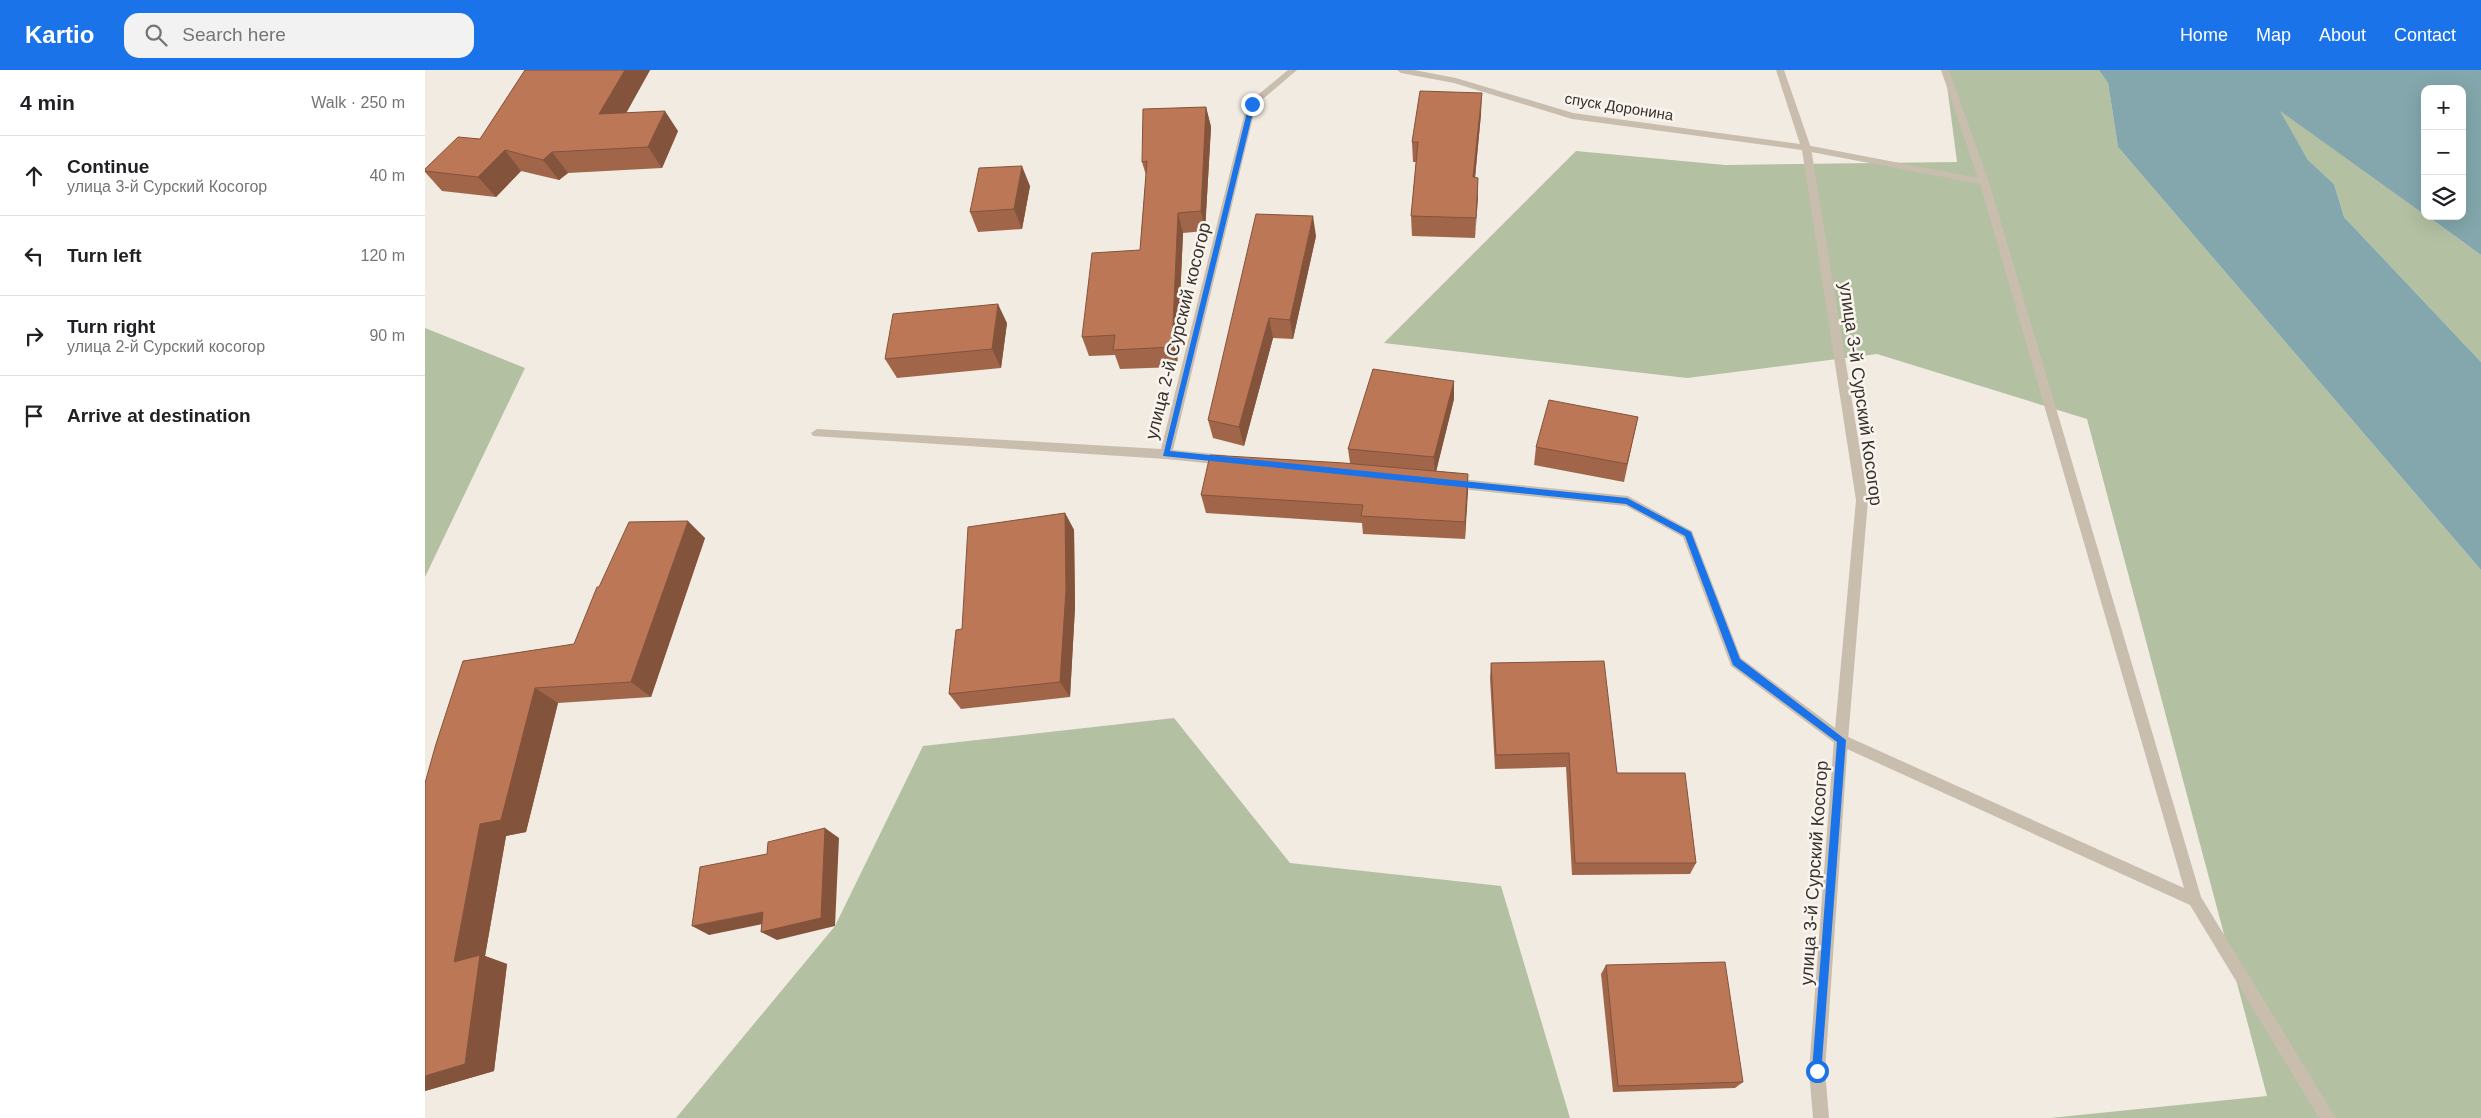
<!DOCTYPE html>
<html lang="en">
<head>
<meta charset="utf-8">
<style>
  :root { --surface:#fff; --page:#f2f2f2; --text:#202124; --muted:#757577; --line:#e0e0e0; --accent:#1a73e8 }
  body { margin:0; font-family:Arial,sans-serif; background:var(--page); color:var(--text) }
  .controls { position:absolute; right:15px; top:15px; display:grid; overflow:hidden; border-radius:10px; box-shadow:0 5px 20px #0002 }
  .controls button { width:45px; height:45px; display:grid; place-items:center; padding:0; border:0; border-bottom:1px solid var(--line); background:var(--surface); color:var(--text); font:25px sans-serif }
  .stop { position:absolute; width:15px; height:15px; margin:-11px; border:4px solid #1a73e8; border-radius:50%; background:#fff }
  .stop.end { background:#1a73e8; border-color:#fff; box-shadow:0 1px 5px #0008 }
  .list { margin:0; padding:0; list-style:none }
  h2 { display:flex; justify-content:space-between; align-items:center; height:65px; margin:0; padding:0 20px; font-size:21px }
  h2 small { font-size:16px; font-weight:400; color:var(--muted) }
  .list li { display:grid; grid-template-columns:32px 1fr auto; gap:15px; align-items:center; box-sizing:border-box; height:80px; padding:0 20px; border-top:1px solid var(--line) }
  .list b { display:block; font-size:19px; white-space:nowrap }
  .list p { margin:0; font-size:16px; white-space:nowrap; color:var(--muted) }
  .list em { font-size:16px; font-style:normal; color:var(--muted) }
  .icon { flex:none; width:28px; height:28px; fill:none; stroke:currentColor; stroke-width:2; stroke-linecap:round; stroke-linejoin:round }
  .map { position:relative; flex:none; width:2056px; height:1048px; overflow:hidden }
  header { display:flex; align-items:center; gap:30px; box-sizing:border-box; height:70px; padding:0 25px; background:var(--accent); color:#fff }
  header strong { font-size:24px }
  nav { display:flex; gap:28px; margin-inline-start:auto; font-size:18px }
  .search { width:350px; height:45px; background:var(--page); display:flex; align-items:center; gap:12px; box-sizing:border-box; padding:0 18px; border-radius:15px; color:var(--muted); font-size:19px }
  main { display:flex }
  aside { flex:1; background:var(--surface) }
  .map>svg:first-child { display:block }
</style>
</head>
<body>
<header>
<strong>Kartio</strong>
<div class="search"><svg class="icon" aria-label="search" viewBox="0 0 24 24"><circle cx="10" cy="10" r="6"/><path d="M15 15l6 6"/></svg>Search here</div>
<nav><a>Home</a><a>Map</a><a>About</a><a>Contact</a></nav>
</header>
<main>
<aside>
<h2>4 min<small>Walk · 250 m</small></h2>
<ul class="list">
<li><svg class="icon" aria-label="ahead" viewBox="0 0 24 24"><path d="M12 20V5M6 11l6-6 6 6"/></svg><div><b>Continue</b><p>улица 3-й Сурский Косогор</p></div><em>40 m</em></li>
<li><svg class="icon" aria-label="left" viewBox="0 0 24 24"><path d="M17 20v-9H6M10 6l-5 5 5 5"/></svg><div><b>Turn left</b></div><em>120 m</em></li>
<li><svg class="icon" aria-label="right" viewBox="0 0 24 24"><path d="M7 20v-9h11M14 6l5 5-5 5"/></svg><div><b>Turn right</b><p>улица 2-й Сурский косогор</p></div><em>90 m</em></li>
<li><svg class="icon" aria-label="arrive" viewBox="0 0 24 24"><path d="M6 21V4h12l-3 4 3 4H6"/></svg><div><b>Arrive at destination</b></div></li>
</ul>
</aside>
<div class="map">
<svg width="2056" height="1048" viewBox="0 0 2056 1048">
  <rect width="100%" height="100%" fill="#f1ebe2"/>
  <g fill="#b3c0a2">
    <polygon points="1520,0 1674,0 1683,13 1693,77 2056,500 2056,1048 1625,1048 1842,1026 1662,349 1452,284 1262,308 959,273 1151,81 1300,95 1532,92"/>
    <polygon points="1854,40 2056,185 2056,292 1919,147 1909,114 1883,90"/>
    <polygon points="0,258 100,298 0,507"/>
    <polygon points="749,648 865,793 1076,816 1145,1048 251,1048 410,856 498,676"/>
  </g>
  <polygon fill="#83a7ac" points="1674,0 2056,0 2056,185 2002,146 2037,146 2037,19 2000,19 2000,145 1855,41 1883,90 1909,114 1919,147 2056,292 2056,500 1693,77 1683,13"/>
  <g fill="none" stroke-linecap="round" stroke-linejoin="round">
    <g fill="#c9bdae" fill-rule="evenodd">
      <polygon points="863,0 872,0 831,35 748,380 800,385 804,387 806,390 804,393 800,395 741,389 388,366 386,363 392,359 736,379 822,34"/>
      <polygon points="1516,0 1524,0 1564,112 1776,827 1911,1048 1894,1048 1765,835 1411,674 1306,596 1258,467 1201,436 1026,418 1020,413 1026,408 1203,426 1267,461 1316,588 1421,666 1759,818 1555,114 1381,81 1376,78 1381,75 1553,108"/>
    </g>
    <polygon fill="#c9bdae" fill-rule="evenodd" points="972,0 989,0 1031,8 1148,43 1375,74 1351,0 1359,0 1386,78 1443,430 1423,670 1400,1001 1404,1048 1388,1048 1384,1001 1409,670 1431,430 1377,80 1147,49 1029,13 976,3"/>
  </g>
  <g fill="#a1664a">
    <polygon points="100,0 225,0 201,43 253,61 237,98 143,103 134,110 96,101 71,127 17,121 0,102 0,99 55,69"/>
    <polygon points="781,37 786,57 780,161 758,163 752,297 695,299 690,285 664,286 657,267 715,180 721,105 717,92"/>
    <polygon points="1056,44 1050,108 1053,108 1050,168 987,166 986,146 991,92 988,92 987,72"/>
    <polygon points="605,116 597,159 553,162 545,142"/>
    <polygon points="891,166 868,269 848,268 819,376 788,368 783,350"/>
    <polygon points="582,253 576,298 472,308 460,289"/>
    <polygon points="1029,311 1029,329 1011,401 1043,404 1040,469 938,464 937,453 781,443 776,425 925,393 923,379"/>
    <polygon points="1213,347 1199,412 1109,395 1111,377"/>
    <polygon points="640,443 649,460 650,537 645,627 536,639 524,624 537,559"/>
    <polygon points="280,468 226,627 133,633 101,762 81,766 60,886 82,894 69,1001 0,1021 0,713 149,574 174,517"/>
    <polygon points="1066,593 1192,703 1271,793 1265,804 1147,805 1141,697 1070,699 1065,608"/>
    <polygon points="1181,895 1318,1012 1310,1018 1188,1022 1176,904"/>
  </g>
  <g fill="#83533c">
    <polygon points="200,0 225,0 189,65 174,44"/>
    <polygon points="1057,23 1056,44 1048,128 1048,107"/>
    <polygon points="781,37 786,57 780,161 776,141"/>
    <polygon points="240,41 253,61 237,98 223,77"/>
    <polygon points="80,80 96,101 71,127 53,107"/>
    <polygon points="127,82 143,103 134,110 118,90"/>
    <polygon points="597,96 605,116 597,159 589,139"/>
    <polygon points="1053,108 1053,128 1050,168"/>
    <polygon points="753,143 758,163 752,297 747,277"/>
    <polygon points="888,146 891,166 868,269 865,250"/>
    <polygon points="573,234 582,253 576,298 567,279"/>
    <polygon points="844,248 848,268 819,376 814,357"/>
    <polygon points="1029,311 1029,329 1010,406 1009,387"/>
    <polygon points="1043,404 1043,422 1040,469 1040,452"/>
    <polygon points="640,443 649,460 650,537 645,627 635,612"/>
    <polygon points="263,451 280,468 226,627 206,612"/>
    <polygon points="110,618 133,633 101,762 81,766 60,886 82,894 69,1001 0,1021 0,1006 29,892 55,754"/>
    <polygon points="400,758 414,768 410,856 352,870 336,862"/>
    <polygon points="338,842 353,851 284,865 267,856"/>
  </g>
  <g fill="#bb7756" stroke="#83533c">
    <polygon points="100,0 200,0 174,44 240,41 223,77 127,82 118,90 80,80 53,107 0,101 0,99 33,67 55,69"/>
    <polygon points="995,21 1057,23 1048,107 1053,108 1051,148 986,146 993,72 987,72"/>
    <polygon points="781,37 776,141 753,143 747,277 688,280 690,265 657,267 667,183 715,180 722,91 717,92 718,39"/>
    <polygon points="597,96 589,139 545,142 554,98"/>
    <polygon points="831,144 888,146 865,250 844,248 814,357 783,350"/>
    <polygon points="573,234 567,279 460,289 468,244"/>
    <polygon points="948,299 1029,311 1009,387 923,379"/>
    <polygon points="1124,330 1213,347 1202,394 1111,377"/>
    <polygon points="785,385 919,393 1043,404 1040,452 936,446 938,435 776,425"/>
    <polygon points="640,443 641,520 635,612 524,624 531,560 537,559 543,457"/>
    <polygon points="263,451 206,612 110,618 76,750 55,754 29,892 55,885 40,994 0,1006 0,713 11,674 38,591 149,574 172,517 174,517 204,452"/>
    <polygon points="1179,591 1192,703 1260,703 1271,793 1150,793 1144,683 1071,685 1066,593"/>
    <polygon points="400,758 396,848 336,862 338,842 267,856 275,797 342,784 343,772"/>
    <polygon points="1300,892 1318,1012 1193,1016 1181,895"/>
  </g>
  <polygon fill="#1a73e8" points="827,32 830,34 745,381 1202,428 1266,462 1315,589 1421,670 1396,1005 1392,1006 1387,1001 1412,672 1308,595 1260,466 1201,434 738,386 824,34"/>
  <g text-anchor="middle" stroke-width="5" stroke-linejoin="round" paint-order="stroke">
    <g font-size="15" fill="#38312c" stroke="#f9f5ee">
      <text transform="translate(1194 37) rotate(9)" y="5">спуск Доронина</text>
    </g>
    <g font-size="18" fill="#38312c" stroke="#f9f5ee">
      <text transform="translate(753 261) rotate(-76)" y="6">улица 2-й Сурский косогор</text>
      <text transform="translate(1436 324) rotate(82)" y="6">улица 3-й Сурский Косогор</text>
      <text transform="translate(1389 803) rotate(-86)" y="6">улица 3-й Сурский Косогор</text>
    </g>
  </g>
</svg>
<div class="controls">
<button>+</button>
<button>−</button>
<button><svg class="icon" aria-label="layers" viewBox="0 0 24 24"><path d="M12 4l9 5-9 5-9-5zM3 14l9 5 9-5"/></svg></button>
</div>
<div class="stop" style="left:1392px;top:1001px"></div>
<div class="stop end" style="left:827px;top:34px"></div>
</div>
</main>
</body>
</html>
